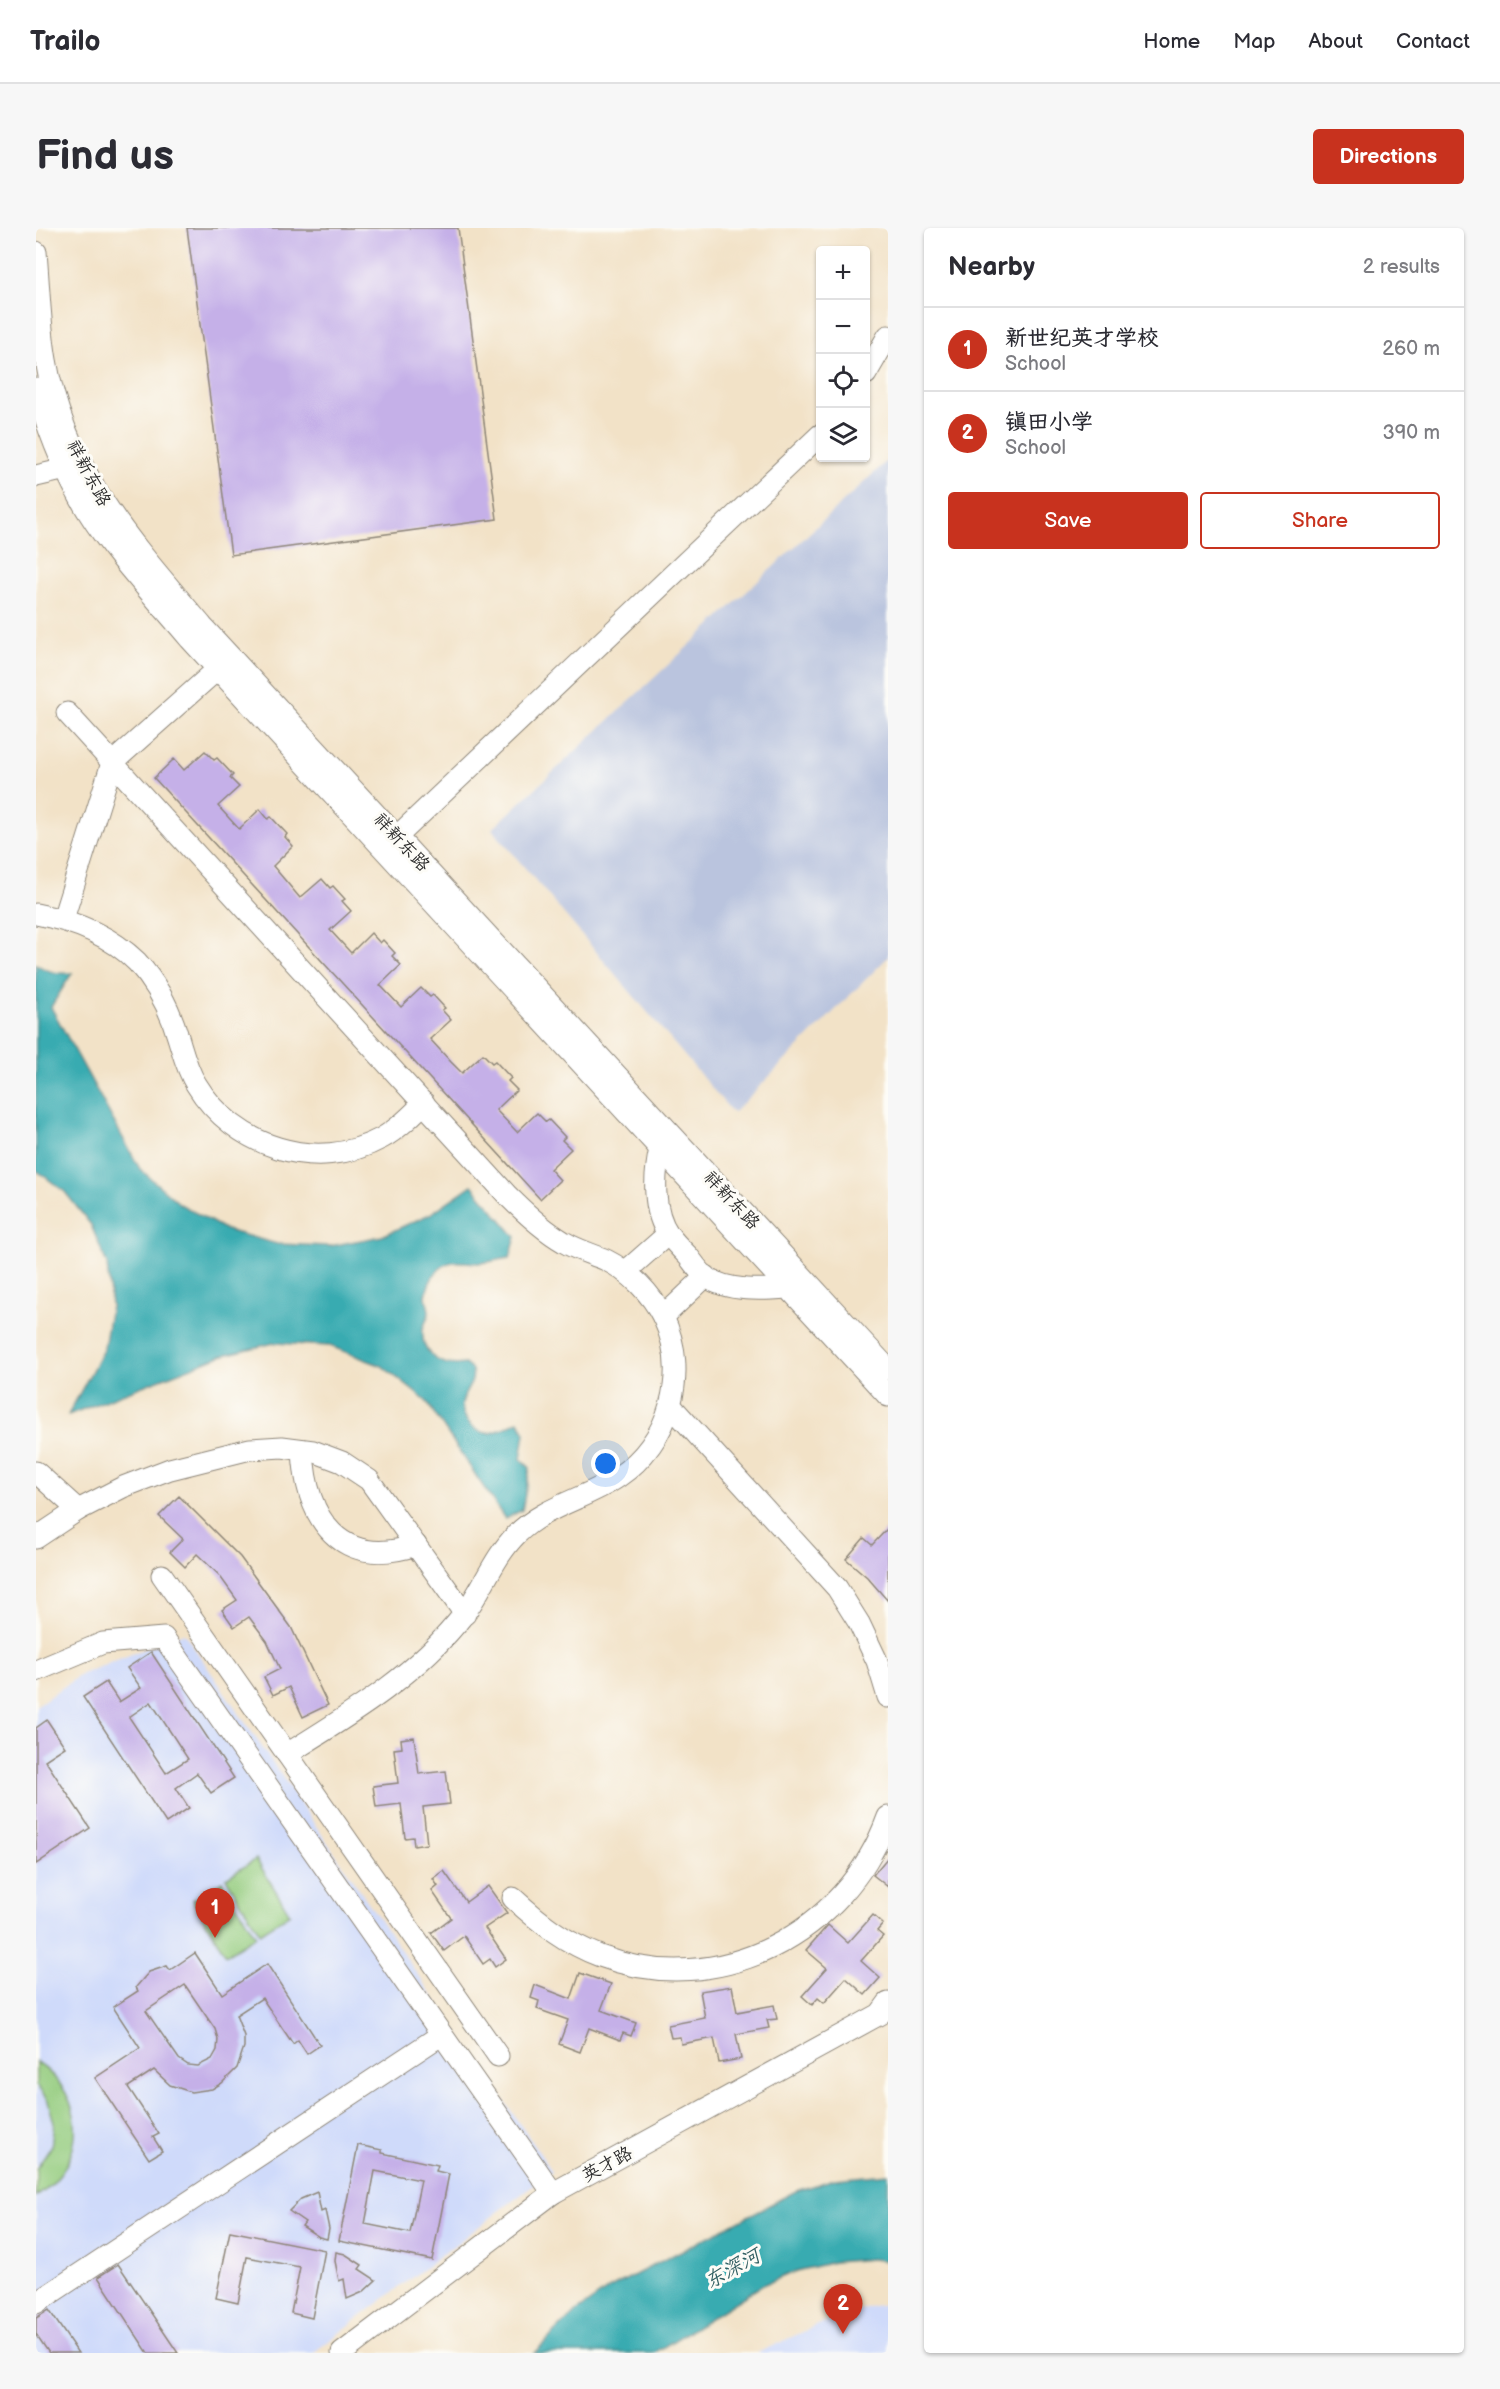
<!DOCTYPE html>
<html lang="en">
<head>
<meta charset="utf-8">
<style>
  :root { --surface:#fff; --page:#f7f7f7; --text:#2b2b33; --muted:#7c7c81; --line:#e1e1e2; --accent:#c8321e }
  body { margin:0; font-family:"Balsamiq Sans","LXGW WenKai TC",sans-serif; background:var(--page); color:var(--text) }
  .controls { position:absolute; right:18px; top:18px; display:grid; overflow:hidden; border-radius:6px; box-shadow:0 2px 4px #0004 }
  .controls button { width:54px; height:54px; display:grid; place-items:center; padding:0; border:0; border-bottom:2px solid var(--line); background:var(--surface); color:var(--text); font:30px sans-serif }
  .you { position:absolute; left:570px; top:1236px; width:21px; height:21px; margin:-15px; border:4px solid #fff; border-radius:50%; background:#1a73e8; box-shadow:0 0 0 9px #1a73e833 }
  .badge { display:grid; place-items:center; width:39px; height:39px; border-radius:50%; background:var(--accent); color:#fff; font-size:20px; font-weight:700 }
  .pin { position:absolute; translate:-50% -50px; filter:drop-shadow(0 2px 3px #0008) }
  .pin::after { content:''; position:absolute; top:32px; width:21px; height:18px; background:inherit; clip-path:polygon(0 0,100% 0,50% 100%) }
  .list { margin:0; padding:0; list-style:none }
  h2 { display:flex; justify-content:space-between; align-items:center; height:78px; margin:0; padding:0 24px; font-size:26px }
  h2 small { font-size:20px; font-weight:400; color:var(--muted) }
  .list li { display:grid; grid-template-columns:39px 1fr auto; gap:18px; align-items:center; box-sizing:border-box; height:84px; padding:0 24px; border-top:2px solid var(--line) }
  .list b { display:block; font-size:22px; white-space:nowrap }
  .list p { margin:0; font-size:20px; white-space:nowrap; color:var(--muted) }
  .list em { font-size:20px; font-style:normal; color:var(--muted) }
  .actions { display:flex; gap:12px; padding:18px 24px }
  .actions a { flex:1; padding:14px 0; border:2px solid var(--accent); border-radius:6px; text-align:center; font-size:21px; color:var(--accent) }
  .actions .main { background:var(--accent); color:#fff }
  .icon { flex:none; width:33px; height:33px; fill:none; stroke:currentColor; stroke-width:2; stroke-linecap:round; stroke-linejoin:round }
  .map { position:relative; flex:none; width:852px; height:2125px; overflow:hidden; border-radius:6px }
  header { display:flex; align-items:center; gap:36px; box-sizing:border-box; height:84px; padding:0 30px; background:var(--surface); border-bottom:2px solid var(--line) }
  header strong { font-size:28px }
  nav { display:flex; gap:33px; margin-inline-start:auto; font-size:21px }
  .intro { display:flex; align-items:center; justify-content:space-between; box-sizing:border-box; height:144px; padding:0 36px }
  h1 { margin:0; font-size:42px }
  .button { padding:15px 27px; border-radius:6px; background:var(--accent); color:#fff; font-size:21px; font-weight:700 }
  main { display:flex; gap:36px; padding:0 36px }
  aside { flex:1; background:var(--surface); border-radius:6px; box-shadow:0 2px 4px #0004 }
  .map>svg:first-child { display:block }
</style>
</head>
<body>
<header>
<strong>Trailo</strong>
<nav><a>Home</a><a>Map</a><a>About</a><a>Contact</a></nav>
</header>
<div class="intro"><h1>Find us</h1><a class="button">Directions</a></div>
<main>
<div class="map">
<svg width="852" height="2125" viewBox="0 0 852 2125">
  <rect width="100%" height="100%" fill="#fdfcf7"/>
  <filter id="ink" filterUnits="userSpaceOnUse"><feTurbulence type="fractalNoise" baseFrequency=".0167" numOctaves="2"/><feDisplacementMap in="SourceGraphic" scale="12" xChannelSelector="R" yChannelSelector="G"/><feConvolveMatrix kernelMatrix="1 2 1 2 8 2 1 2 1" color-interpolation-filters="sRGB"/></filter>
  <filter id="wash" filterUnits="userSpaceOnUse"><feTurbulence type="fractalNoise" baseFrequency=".008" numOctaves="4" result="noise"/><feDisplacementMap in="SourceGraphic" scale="24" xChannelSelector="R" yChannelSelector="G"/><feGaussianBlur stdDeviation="1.35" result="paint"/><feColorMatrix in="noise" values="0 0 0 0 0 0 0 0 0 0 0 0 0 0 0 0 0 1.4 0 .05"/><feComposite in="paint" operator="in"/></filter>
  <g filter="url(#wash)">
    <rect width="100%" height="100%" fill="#f2e2c7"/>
    <g fill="#cfdafa">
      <polygon points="148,1405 516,1943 277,2125 0,2125 0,1478 46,1446"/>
      <polygon points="852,2076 852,2125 721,2125 802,2088 837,2078"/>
    </g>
    <polygon fill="#bac4de" points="852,232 852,729 697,885 456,601"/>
    <g fill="#94cc7f" stroke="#607c55" stroke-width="1.5">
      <polygon points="220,1631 254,1686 224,1705 190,1650"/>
      <polygon points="186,1653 220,1708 190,1727 156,1672"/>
      <path d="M0 1834C53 1868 52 1935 0 1969V1941L15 1919 18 1895 12 1873 0 1857Z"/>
    </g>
    <g fill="#39abb1" stroke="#326b6e" stroke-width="1.5">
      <path d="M0 736C12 744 22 746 36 745L15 779 104 941 144 976 190 1002 241 1016 294 1018 346 1008 394 986 436 957 480 1009 474 1030C464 1031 452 1035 442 1035 429 1035 418 1030 406 1039 397 1046 390 1059 390 1071 391 1075 393 1080 393 1084 393 1090 388 1095 387 1101 384 1127 406 1140 429 1136L436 1142C439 1157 430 1159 427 1172 423 1187 437 1205 452 1205 461 1206 474 1196 483 1193L489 1205 485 1231 494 1240 486 1282 469 1291 390 1173 346 1138 294 1118 238 1115 184 1128 32 1187 68 1120 75 1078 71 1036 55 997 29 964 0 942Z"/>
      <polygon points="852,1946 852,2033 836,2031 798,2034 760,2043 725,2058 618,2125 498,2125 538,2086 574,2060 760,1963 798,1951"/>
    </g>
    <g id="blocks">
      <g fill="#c5b0e8" fill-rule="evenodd">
        <polygon points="151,0 422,0 461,291 195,327"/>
        <polygon points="169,523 178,532 181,530 197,547 194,550 203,559 182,578 203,601 224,581 232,591 235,589 251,606 249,609 257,618 237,638 264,670 286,651 294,660 297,658 309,671 306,673 315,683 294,702 315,725 335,705 344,715 347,712 359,725 356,728 365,737 344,757 365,779 385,760 394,769 397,767 409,780 406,782 415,792 394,811 415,834 426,845 447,826 456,835 459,833 475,850 472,853 481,862 460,882 481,904 501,885 510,894 513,892 529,909 526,912 535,921 514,941 524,952 504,971 118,550 138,531 148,542"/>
        <polygon points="143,1268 204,1329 255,1399 292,1477 267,1489 253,1459 237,1467 228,1449 244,1441 231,1413 213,1389 198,1399 186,1382 201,1372 183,1347 161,1326 149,1339 134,1324 147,1311 123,1288"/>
        <polygon points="852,1300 852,1373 831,1349 810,1331 828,1310 836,1317"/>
        <path d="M115 1424 198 1550 175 1565 161 1545 140 1560 153 1580 130 1595 47 1469 70 1454 83 1474 105 1460 91 1440ZM115 1474 152 1531 130 1545 93 1489Z"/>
        <polygon points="11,1492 29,1519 9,1532 54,1600 0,1636 0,1500"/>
        <polygon points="378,1509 383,1546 410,1543 414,1576 387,1579 391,1616 378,1618 377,1609 369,1610 365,1576 340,1579 337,1558 362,1555 358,1521 366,1520 365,1511"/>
        <polygon points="852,1629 852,1659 837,1647"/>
        <polygon points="408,1643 430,1674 452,1658 471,1685 449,1700 470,1731 459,1739 454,1731 447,1736 428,1708 408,1723 395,1705 415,1690 396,1663 402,1658 397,1651"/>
        <polygon points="837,1687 847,1696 841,1703 847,1708 825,1733 844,1750 829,1767 810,1750 788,1775 782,1770 776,1777 766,1768 791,1740 770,1722 792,1697 812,1715"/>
        <path d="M159 1725 186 1766 231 1736 284 1817 271 1826 262 1812 257 1816 226 1770 200 1787 208 1808V1819L201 1840 186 1855 176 1861 155 1864 134 1857 118 1842 92 1859 123 1906 117 1909 126 1923 113 1931 59 1850 104 1820 77 1779 102 1763 100 1759 113 1744 131 1738 134 1742ZM149 1757 179 1801 182 1811 181 1822 176 1831 162 1838 152 1837 143 1831 110 1783Z"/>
        <polygon points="544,1745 575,1756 565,1782 600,1795 595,1808 587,1805 584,1812 553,1800 544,1824 523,1816 532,1792 501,1781 503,1773 495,1770 499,1757 535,1771"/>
        <polygon points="696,1758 701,1784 738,1777 741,1791 731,1792 733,1800 700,1806 705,1831 683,1835 678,1810 645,1816 644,1809 635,1810 632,1797 669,1790 664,1763"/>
        <path d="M322 1917 346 1922V1925L402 1937 400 1943 413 1946 396 2032 303 2013ZM339 1943 385 1952 374 2005 329 1996Z"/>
        <polygon points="281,1964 285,1984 289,1982 293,2001 291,2011 283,2009 266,1998 269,1994 253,1983 265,1971"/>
        <polygon points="194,2003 289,2022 276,2090 255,2085 264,2039 211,2029 202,2075 180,2070"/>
        <polygon points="300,2024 309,2026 326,2037 323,2041 340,2052 327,2064 311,2071 308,2051 303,2053 299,2033"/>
        <polygon points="82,2036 142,2125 112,2125 62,2049"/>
        <polygon points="13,2082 42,2125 13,2125 0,2106 0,2090"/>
      </g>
    </g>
  </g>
  <g filter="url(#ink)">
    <use href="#blocks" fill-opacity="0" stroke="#8e8679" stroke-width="1.5"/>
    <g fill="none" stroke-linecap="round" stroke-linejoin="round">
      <defs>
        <g id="minor">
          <path d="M0 24C3 59 4 97 10 132 28 242 98 318 167 399L852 1141"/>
          <polyline points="830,146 852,108"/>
          <path d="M0 160C12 203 28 244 51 282 80 329 119 369 154 411L852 1168"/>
          <polyline points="0,248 43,238"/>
          <path d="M31 485 472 968C489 985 507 1002 528 1014 541 1022 556 1026 570 1032 594 1044 615 1065 627 1089 654 1145 634 1214 582 1249 550 1271 508 1278 480 1307 458 1329 447 1361 428 1386 382 1446 314 1487 251 1526"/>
          <polyline points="350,619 784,207"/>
          <path d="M0 686C38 693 73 706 101 734 121 756 134 781 142 809 147 825 151 842 160 856 198 919 280 946 346 910 362 901 375 888 388 875"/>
          <polyline points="27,691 76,535 193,431"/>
          <path d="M624 921C618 947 616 983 633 1007 638 1014 645 1021 652 1028 657 1034 663 1044 670 1049 692 1064 727 1062 752 1060"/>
          <polyline points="589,1044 632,1006"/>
          <polyline points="627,1089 670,1048"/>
          <polyline points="635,1178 801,1360 823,1395 841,1433 852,1469"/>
          <path d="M267 1222C270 1291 304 1342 380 1317"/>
          <polyline points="0,1244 42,1282"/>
          <polyline points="0,1310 42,1282 87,1259 134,1241 214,1221 246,1219 277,1223 306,1234 333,1252 429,1386"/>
          <polyline points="126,1347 462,1828"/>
          <polyline points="0,1443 67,1415 128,1410 517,1965"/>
          <path d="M477 1670C504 1695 530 1715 564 1728 683 1773 810 1705 852 1589"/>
          <polyline points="0,2075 405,1807"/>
          <polyline points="306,2125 517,1965 844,1786 852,1775"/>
        </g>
      </defs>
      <use href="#minor" stroke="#8e8679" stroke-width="23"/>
      <use href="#minor" stroke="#fff" stroke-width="21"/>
    </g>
  </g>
  <g text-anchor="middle" stroke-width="6" stroke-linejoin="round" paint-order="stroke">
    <g font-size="18" fill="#2b2b2b" stroke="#fdfcf7">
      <text transform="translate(53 245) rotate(62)" y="6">祥新东路</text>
      <text transform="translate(366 614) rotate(47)" y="6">祥新东路</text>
      <text transform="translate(696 972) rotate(47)" y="6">祥新东路</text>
      <text transform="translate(571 1936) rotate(-28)" y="6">英才路</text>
    </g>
    <g font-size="20" font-style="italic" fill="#315e61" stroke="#fdfcf7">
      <text transform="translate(696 2040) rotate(-29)" y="7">东深河</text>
    </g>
  </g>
</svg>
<div class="controls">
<button>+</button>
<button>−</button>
<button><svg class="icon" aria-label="locate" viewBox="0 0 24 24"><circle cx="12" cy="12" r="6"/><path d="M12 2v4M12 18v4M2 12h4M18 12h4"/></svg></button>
<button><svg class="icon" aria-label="layers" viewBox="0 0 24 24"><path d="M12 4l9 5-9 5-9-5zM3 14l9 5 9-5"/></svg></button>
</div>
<div class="you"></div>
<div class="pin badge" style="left:179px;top:1710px">1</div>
<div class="pin badge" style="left:807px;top:2106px">2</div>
</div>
<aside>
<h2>Nearby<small>2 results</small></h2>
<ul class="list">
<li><span class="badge">1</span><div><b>新世纪英才学校</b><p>School</p></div><em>260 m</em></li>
<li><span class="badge">2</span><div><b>镇田小学</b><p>School</p></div><em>390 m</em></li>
</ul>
<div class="actions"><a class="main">Save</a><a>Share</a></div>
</aside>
</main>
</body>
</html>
